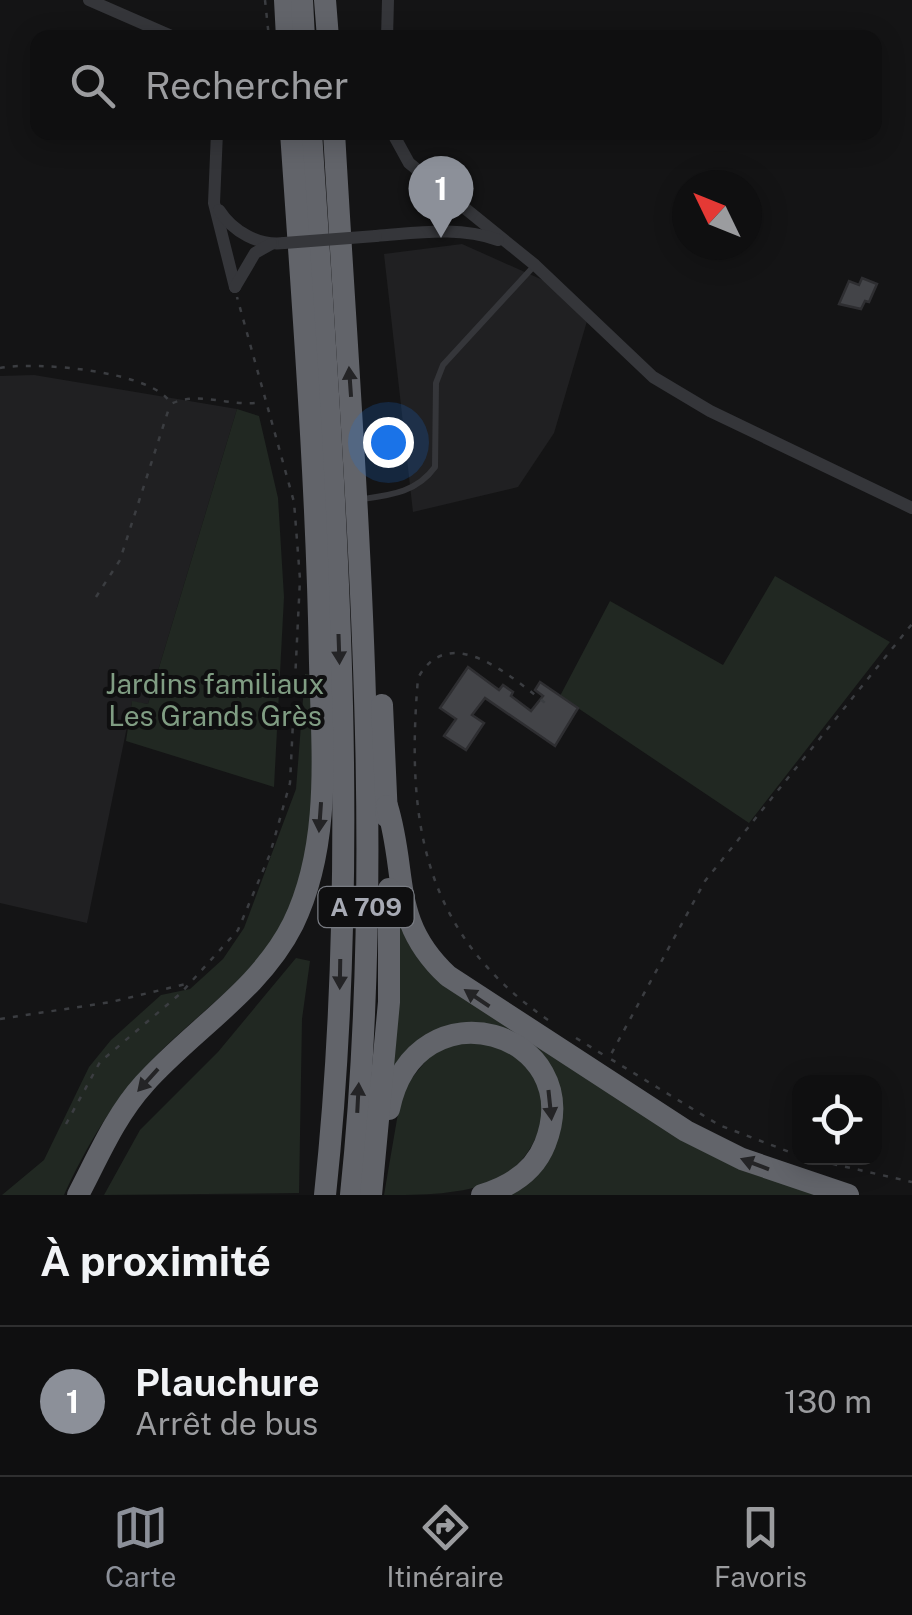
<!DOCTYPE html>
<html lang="fr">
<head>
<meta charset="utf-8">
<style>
  :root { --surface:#0f0f10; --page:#1d1d1e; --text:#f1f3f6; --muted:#9b9c9f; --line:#2f2f30; --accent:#8c9099 }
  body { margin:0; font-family:"Public Sans",sans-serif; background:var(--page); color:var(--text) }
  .controls { position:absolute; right:30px; bottom:30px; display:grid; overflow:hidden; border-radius:20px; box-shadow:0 5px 25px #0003 }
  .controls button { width:90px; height:90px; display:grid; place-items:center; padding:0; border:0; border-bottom:2px solid var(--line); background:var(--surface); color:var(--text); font:50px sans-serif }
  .compass { position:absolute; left:672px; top:170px; width:90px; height:90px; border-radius:50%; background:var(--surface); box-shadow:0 5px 25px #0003; rotate:313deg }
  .you { position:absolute; left:388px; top:442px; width:35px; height:35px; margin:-25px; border:8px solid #fff; border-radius:50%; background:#1a73e8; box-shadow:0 0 0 15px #1a73e833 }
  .badge { display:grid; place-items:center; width:65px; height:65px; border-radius:50%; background:var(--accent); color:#fff; font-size:32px; font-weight:700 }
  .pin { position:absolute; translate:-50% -82px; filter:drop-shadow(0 2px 5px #0008) }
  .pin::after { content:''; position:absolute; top:52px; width:35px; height:30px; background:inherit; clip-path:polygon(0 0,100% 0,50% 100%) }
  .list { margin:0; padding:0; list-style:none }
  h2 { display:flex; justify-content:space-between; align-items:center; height:130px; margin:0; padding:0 40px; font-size:42px }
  h2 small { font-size:32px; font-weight:400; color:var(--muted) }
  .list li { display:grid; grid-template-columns:65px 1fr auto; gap:30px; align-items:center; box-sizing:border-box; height:150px; padding:0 40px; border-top:2px solid var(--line) }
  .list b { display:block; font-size:38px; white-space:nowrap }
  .list p { margin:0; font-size:32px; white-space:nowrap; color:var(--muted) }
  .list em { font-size:32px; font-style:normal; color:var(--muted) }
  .icon { flex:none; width:55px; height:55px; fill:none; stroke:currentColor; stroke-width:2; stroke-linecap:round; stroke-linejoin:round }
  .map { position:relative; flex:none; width:912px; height:1195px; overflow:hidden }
  .search { position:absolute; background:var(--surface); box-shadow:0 5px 25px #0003; left:30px; right:30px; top:30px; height:110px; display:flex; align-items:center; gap:25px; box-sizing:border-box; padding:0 35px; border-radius:20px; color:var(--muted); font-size:38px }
  .sheet { height:280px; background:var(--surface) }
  nav { display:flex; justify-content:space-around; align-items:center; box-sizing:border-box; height:140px; border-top:2px solid var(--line); background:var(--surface); font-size:28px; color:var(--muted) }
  nav a { display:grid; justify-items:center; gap:5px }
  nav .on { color:var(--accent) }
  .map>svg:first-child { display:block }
</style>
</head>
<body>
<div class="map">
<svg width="912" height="1195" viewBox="0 0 912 1195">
  <rect width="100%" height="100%" fill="#141415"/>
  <g fill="#202022">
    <polygon points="462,244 545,281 587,321 554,433 518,487 413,512 384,254"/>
    <polygon points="34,375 237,409 148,704 132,702 87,923 0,903 0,376"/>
  </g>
  <g fill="#212822">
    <polygon points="237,409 259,416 278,498 284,597 274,787 126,741 132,701 148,704"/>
    <polygon points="775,576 890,642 749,823 560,696 610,601 723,665"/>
    <path d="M305 674 311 675C313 767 324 878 261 955 229 994 186 1024 151 1061 114 1099 86 1147 64 1195H2L44 1160 89 1067 111 1040 161 995 190 989 223 959 244 928 296 789Z"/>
    <polygon points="399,923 601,1085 829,1195 504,1195 559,1103 486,1027 392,1069"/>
    <polygon points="296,958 310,961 302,1019 299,1193 104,1195 140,1130 218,1052"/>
    <path d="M479 1038C498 1046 517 1053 531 1070 560 1105 533 1162 497 1180 462 1195 422 1195 384 1195L402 1090 434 1051Z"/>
  </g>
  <g fill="#434448" stroke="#2e2e31" stroke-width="2.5">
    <polygon points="862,278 877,284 869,302 865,301 861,309 839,304 849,281 859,285"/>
    <polygon points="468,667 499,690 503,685 513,692 511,696 531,711 543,696 535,690 540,682 578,708 555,746 485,698 472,715 484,723 466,750 444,736 456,719 440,708"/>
  </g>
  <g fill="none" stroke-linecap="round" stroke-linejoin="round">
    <g stroke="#3b3d41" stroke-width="2.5" stroke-dasharray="5 8" stroke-linecap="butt">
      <polyline points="265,0 269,38"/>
      <path d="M0 368C34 361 155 371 171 404 198 390 232 408 262 402"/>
      <polyline points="96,597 120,560 170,405"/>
      <polyline points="0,1019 111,1002 190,983"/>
      <path d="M548 1020C422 933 406 820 418 678 450 619 515 680 549 706"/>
      <polyline points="576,1038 607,1057"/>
      <polyline points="66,1124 100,1062 181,993 238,930 270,854 290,783 300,579 294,502 237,297"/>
      <polyline points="800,1156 719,1125 609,1058 705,881 912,624"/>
      <polyline points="807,1158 912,1182"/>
    </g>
    <path stroke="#35363a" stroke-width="6" d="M363 499C391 495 417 492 435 467L436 383 443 365 535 265"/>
    <g stroke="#35363a" stroke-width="12">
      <polyline points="89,0 176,38"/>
      <polyline points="387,38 388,0"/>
      <polyline points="217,132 214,203 235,287"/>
      <polyline points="392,132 409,163 535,265 653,377 710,411 912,508"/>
      <path d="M219 210C233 232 259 246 284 243"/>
      <path d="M376 236C417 233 458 226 498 240"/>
      <polyline points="235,287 255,253 271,244"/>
    </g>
    <g stroke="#62646a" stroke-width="22">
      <polyline points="285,0 287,38"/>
      <polyline points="302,0 304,38"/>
      <polyline points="325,0 328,38"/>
      <path d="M311 132C334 485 363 842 325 1195"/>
      <path d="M334 132C354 487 388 840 351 1195"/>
      <polyline points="382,705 387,817"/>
      <path d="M387 806C408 874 389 921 448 976L686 1131 742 1159 848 1195"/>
      <path d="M389 1109C416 979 589 1032 545 1144 534 1172 509 1187 482 1195"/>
      <path d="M78 1195C98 1157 115 1116 144 1084 192 1030 260 990 293 924 332 844 322 749 320 663 317 486 303 309 291 132"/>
      <polyline points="371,1195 389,1002 389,889"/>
    </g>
    <polyline stroke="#35363a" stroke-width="12" points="284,243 376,236"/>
  </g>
  <defs><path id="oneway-solid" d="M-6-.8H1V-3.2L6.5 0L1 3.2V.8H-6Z" transform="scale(2.5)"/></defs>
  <g fill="#242426">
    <use href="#oneway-solid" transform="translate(350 382) rotate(-94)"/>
    <use href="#oneway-solid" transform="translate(339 649) rotate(88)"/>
    <use href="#oneway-solid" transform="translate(320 817) rotate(94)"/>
    <use href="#oneway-solid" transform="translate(340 974) rotate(91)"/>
    <use href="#oneway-solid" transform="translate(477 998) rotate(-146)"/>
    <use href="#oneway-solid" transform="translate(148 1080) rotate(132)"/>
    <use href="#oneway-solid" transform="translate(358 1098) rotate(-87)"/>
    <use href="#oneway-solid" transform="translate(550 1105) rotate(84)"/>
    <use href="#oneway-solid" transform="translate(755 1164) rotate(-159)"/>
  </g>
  <g text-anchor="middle" stroke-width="8" stroke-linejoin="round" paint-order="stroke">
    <rect fill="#0f0f10" stroke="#797c83" stroke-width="2.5" x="318.5" y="887" width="95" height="40" rx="8"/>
    <g font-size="25" font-weight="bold" fill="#a7aab4">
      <text x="366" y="916">A 709</text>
    </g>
    <g font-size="28" fill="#809d83" stroke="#0f0f10">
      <text x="215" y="694">Jardins familiaux<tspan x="215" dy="32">Les Grands Grès</tspan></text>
    </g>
  </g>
</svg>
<div class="controls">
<button><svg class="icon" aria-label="locate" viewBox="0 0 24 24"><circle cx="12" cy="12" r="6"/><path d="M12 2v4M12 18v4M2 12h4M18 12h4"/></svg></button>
</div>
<svg class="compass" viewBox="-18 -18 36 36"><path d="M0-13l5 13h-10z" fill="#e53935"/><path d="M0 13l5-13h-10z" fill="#9b9c9f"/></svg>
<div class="you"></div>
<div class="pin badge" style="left:441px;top:238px">1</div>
<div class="search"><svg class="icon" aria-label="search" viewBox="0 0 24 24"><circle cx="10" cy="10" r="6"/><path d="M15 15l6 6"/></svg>Rechercher</div>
</div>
<section class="sheet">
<h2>À proximité<small></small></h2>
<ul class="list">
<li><span class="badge">1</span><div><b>Plauchure</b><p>Arrêt de bus</p></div><em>130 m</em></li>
</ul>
</section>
<nav>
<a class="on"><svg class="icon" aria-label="map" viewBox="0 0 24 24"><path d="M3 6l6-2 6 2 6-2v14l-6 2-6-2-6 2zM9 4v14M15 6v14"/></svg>Carte</a>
<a><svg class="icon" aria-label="directions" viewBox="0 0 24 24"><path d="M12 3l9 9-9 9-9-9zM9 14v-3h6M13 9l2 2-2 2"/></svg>Itinéraire</a>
<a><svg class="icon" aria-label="saved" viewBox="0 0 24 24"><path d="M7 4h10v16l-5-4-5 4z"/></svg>Favoris</a>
</nav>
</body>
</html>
